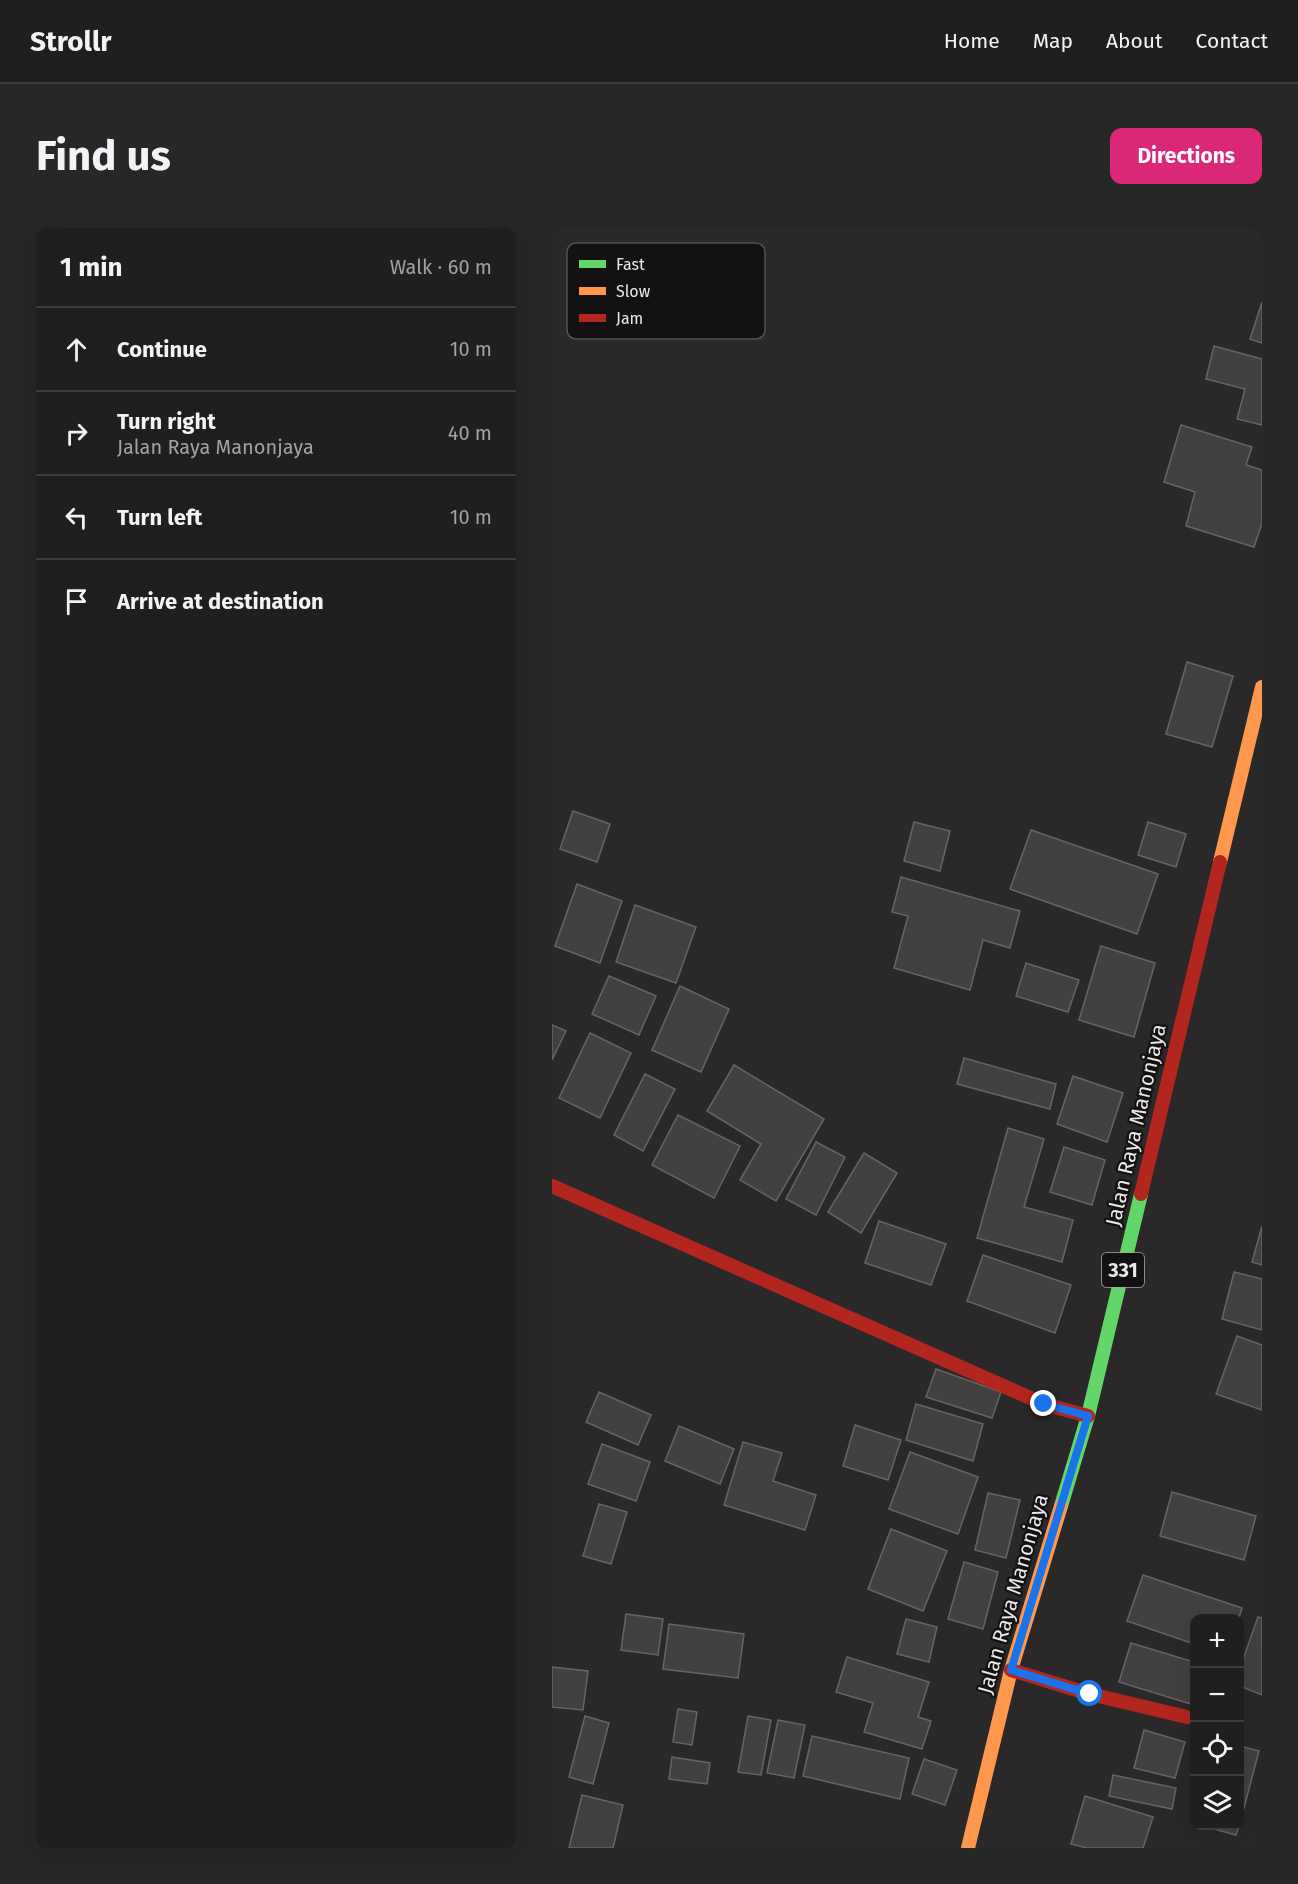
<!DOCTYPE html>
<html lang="en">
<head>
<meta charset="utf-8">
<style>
  :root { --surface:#201e1f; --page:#282728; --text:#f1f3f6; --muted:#a2a2a4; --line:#3d3c3d; --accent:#db2777 }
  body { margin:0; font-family:"Fira Sans",sans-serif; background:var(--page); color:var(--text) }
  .controls { position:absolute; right:18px; bottom:18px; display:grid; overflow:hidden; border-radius:12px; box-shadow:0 6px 24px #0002 }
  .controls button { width:54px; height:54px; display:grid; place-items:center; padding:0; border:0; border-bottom:2px solid var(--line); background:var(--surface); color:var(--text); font:30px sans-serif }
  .stop { position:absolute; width:18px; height:18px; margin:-14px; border:4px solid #1a73e8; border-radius:50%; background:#fff }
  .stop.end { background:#1a73e8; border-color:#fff; box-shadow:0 2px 6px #0008 }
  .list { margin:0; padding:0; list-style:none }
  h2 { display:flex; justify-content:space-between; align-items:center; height:78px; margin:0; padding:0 24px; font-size:26px }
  h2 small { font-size:20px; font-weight:400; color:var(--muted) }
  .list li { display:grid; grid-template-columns:39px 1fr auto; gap:18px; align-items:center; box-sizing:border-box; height:84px; padding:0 24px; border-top:2px solid var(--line) }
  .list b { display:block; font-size:22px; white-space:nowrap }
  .list p { margin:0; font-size:20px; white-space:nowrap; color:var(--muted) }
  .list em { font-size:20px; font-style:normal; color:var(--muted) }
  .icon { flex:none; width:33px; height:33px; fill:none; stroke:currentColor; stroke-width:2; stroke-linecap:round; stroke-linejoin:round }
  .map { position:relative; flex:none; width:710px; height:1620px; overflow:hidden; border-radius:12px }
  header { display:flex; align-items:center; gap:36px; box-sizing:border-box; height:84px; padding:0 30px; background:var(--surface); border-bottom:2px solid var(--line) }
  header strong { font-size:28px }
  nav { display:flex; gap:33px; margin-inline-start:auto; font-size:21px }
  .intro { display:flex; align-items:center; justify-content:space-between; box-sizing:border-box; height:144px; padding:0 36px }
  h1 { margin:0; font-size:42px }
  .button { padding:15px 27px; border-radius:12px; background:var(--accent); color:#fff; font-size:21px; font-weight:700 }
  main { display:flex; gap:36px; padding:0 36px }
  aside { flex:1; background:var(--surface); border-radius:12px; box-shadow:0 6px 24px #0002 }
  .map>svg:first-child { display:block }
</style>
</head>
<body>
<header>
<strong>Strollr</strong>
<nav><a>Home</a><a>Map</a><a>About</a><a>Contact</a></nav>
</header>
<div class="intro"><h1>Find us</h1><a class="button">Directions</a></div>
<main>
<aside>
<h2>1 min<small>Walk · 60 m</small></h2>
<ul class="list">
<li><svg class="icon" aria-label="ahead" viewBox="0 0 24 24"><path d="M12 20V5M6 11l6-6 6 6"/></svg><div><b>Continue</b></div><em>10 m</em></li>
<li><svg class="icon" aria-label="right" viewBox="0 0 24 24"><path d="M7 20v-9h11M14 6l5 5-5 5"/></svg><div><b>Turn right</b><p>Jalan Raya Manonjaya</p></div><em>40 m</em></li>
<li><svg class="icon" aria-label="left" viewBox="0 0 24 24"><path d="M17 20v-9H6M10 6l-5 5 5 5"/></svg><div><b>Turn left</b></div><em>10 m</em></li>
<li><svg class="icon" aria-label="arrive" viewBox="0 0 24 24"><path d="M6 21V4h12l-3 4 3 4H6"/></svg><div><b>Arrive at destination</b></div></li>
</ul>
</aside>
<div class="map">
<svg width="710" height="1620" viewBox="0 0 710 1620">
  <rect width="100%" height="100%" fill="#2b2829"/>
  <g fill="#434041" stroke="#676464" stroke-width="1.5">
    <polygon points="710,74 710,115 698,111"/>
    <polygon points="662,118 710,131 710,197 685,191 693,161 654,151"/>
    <polygon points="629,197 700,219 694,237 710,242 710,295 702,319 634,298 643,264 612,254"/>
    <polygon points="635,434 681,448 660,519 614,506"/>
    <polygon points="21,583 58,596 45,634 8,621"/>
    <polygon points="362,594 398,603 388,643 352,633"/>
    <polygon points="596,594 634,606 624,639 586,627"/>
    <polygon points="479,602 606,646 585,706 458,661"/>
    <polygon points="349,649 468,683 458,720 431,712 418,762 342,740 356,688 340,684"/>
    <polygon points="25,656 70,673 48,735 3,718"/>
    <polygon points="83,677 144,699 124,755 64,734"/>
    <polygon points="549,718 603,735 582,809 527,792"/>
    <polygon points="474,735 527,752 516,784 464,768"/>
    <polygon points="57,748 104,768 87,807 40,786"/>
    <polygon points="128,758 177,781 149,844 100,822"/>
    <polygon points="0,797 14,803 0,832"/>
    <polygon points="38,805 79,825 48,890 7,870"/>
    <polygon points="412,830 504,856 498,881 405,856"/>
    <polygon points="182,837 272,891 224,973 188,952 209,916 155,883"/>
    <polygon points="93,846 123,861 91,923 62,907"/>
    <polygon points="521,848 571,865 555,914 505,896"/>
    <polygon points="126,887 188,918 162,970 100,937"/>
    <polygon points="456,900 492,911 472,979 521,992 510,1034 425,1010"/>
    <polygon points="264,914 293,929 264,987 234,971"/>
    <polygon points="512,919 553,932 540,977 498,964"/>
    <polygon points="312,925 345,945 309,1005 276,984"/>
    <polygon points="327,993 394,1016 379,1057 313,1035"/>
    <polygon points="710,998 710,1037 700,1034"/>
    <polygon points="431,1027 519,1057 503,1105 415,1073"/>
    <polygon points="682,1044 710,1051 710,1102 670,1091"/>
    <polygon points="685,1108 710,1117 710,1182 664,1166"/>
    <polygon points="384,1141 449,1164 440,1190 374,1169"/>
    <polygon points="47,1164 99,1187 86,1217 34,1194"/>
    <polygon points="364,1176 431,1196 421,1233 354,1212"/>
    <polygon points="303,1197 349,1212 336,1252 291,1238"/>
    <polygon points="127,1198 182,1221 168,1256 113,1233"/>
    <polygon points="191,1214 230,1225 221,1253 264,1267 253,1302 172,1277"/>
    <polygon points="50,1216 98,1234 84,1273 36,1256"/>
    <polygon points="358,1224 426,1249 406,1306 337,1281"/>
    <polygon points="620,1264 704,1288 692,1332 608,1308"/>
    <polygon points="436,1265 468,1272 454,1330 423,1322"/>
    <polygon points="47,1276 75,1284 59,1336 31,1328"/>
    <polygon points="339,1301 395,1323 371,1383 316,1361"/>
    <polygon points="412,1334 446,1344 431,1401 396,1391"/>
    <polygon points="591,1347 690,1380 687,1390 642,1390 642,1416 575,1393"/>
    <polygon points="74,1386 111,1391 106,1427 69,1422"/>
    <polygon points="706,1389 710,1390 710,1467 688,1458 688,1440"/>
    <polygon points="354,1391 385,1399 377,1434 345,1426"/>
    <polygon points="117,1396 192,1406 186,1450 111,1441"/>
    <polygon points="579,1415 642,1434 642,1477 567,1454"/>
    <polygon points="295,1429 377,1454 366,1489 379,1493 370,1521 312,1504 321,1475 284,1464"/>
    <polygon points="0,1439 36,1443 31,1482 0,1479"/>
    <polygon points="126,1481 145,1484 140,1517 121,1514"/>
    <polygon points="33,1488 57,1495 41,1556 17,1549"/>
    <polygon points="196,1488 219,1492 209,1547 186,1544"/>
    <polygon points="226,1492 253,1497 242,1550 215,1545"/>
    <polygon points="592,1502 633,1514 623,1550 582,1540"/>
    <polygon points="260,1508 357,1530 348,1571 251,1548"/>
    <polygon points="688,1518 707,1523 688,1595"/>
    <polygon points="120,1529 158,1535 155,1556 117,1551"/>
    <polygon points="372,1531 405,1542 393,1577 360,1566"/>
    <polygon points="561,1547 624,1560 620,1581 557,1568"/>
    <polygon points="30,1567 71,1577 61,1620 17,1620"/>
    <polygon points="533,1568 601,1589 591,1620 535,1620 519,1616"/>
    <polygon points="651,1598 687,1598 684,1607"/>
  </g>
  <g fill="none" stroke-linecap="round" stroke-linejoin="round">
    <polyline stroke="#63d668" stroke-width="14" points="509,1278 536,1188 589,966"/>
    <g stroke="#ff974d" stroke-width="14">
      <polyline points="668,634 710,459"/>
      <polyline points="416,1620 459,1442 509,1278"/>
    </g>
    <g stroke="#b3261e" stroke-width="14">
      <polyline points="0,958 492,1176 536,1188"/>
      <polyline points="589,966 668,634"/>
      <polyline points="459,1442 538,1466 635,1489"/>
    </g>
  </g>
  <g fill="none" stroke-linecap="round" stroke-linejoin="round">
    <polyline stroke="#1a73e8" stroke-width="8" points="492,1176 536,1188 459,1442 538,1466"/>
  </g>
  <g text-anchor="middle" stroke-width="4.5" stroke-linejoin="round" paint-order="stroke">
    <rect fill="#131112" stroke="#aaa8a8" stroke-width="1.5" x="550" y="1025" width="42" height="34" rx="4.5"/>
    <g font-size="20" font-weight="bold" fill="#ebe8e9">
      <text x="571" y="1049">331</text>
    </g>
    <g font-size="21" fill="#ebe8e9" stroke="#131112">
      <text transform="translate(584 897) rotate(-77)" y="7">Jalan Raya Manonjaya</text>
      <text transform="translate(461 1366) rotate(-74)" y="7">Jalan Raya Manonjaya</text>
    </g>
  </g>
  <rect x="15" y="15" width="198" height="96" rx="9" fill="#131112" stroke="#545252" stroke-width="1.5"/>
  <rect x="27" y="32" width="27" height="8" fill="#63d668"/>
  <rect x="27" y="59" width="27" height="8" fill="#ff974d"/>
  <rect x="27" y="86" width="27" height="8" fill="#b3261e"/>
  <g font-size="16" fill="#ebe8e9">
    <text x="64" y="42">Fast</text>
    <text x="64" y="69">Slow</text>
    <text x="64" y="96">Jam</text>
  </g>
</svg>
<div class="controls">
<button>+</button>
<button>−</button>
<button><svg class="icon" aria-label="locate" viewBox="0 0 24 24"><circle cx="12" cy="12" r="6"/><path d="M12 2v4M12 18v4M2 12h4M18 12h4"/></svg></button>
<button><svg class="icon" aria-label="layers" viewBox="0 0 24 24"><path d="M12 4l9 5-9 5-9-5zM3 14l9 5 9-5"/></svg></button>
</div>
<div class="stop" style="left:538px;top:1466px"></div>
<div class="stop end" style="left:492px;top:1176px"></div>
</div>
</main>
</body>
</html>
